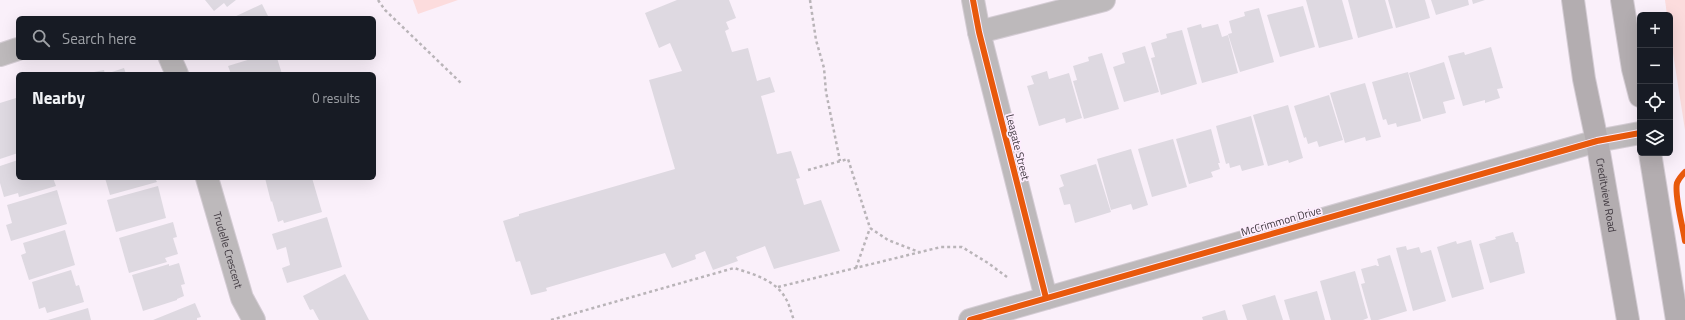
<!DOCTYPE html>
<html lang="en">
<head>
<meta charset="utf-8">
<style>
  :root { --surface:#171b24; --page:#20242c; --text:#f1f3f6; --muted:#9ea1a6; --line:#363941 }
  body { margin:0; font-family:"Titillium Web",sans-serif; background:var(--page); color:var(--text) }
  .controls { position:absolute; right:12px; top:12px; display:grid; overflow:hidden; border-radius:6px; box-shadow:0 4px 16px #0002 }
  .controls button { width:36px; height:36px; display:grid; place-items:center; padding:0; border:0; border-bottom:1px solid var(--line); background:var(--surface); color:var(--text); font:20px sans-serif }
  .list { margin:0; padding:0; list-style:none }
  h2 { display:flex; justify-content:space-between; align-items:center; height:52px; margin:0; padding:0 16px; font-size:17px }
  h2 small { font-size:13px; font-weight:400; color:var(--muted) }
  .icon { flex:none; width:22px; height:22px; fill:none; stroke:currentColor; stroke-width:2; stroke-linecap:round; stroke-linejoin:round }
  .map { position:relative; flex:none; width:1685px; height:320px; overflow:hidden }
  .search { position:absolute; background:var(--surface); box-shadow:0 4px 16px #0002; left:16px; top:16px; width:360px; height:44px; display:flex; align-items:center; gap:10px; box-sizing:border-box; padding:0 14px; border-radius:6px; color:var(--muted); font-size:15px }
  .panel { position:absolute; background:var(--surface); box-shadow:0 4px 16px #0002; left:16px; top:72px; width:360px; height:108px; border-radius:6px }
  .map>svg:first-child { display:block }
</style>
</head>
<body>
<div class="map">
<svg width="1685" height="320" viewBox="0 0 1685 320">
  <rect width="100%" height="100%" fill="#faf0fa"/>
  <g fill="#fcdcdd">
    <polygon points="413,0 458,0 418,14"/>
    <polygon points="1665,0 1685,0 1685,130 1670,34 1670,15 1667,15"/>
  </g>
  <g fill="#ded9e1">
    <polygon points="205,0 236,0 227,7 224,3 214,11"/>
    <polygon points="677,0 729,0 736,18 726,22 729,29 725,31 732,52 748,48 757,81 770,77 775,92 761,96 777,154 791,151 800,178 796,179 804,205 821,200 840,251 774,269 765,246 736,257 738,261 713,270 705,251 695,255 696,259 672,268 665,253 546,288 547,291 531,295 520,261 516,262 503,221 519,216 519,214 675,169 649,80 682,71 670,43 659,48 645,13"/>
    <polygon points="1306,0 1342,0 1353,39 1319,48"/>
    <polygon points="1348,0 1385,0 1393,28 1358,38"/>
    <polygon points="1388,0 1425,0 1430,18 1396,28"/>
    <polygon points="1431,0 1468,0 1469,5 1436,15"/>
    <polygon points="1472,0 1485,0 1473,4"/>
    <polygon points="262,4 269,18 232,18"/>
    <polygon points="1303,6 1315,47 1280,57 1267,15"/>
    <polygon points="1259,8 1274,62 1240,72 1228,34 1232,33 1229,21 1245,16 1244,12"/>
    <polygon points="1201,24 1202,28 1218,24 1222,37 1228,35 1238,73 1202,83 1187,28"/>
    <polygon points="1182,30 1197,84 1161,95 1151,58 1155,57 1151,43 1167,38 1166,34"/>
    <polygon points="1145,46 1159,92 1124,102 1113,67 1125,63 1122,53"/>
    <polygon points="1491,47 1503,88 1497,89 1500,98 1485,103 1485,100 1463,106 1448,56 1464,52 1465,55"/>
    <polygon points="1102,53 1119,109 1084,119 1073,81 1077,80 1073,66 1089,61 1088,57"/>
    <polygon points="254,58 277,58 282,74 231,74 228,66"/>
    <polygon points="1444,62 1455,99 1443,102 1446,113 1423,119 1409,73"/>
    <polygon points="124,68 126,74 106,74"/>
    <polygon points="104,70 105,74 89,74 89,73"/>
    <polygon points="1047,71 1049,79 1069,73 1082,118 1066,123 1065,118 1039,126 1027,86 1034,84 1031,76"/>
    <polygon points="1408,72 1421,121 1397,127 1396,123 1388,125 1386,119 1383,120 1372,82"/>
    <polygon points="1365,83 1381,137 1366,141 1365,137 1345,143 1330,93"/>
    <polygon points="1329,95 1343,140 1319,147 1317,141 1308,144 1306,137 1304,138 1294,106"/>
    <polygon points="16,98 18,99 18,153 0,159 0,103"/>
    <polygon points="1288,105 1303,158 1289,163 1288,160 1268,166 1253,115"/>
    <polygon points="1251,116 1264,165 1242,171 1240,165 1230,168 1229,163 1226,164 1216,126"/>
    <polygon points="1211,129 1220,163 1218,163 1220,169 1211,172 1213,177 1189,184 1176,139"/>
    <polygon points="1173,139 1187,187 1152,197 1138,149"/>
    <polygon points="1131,149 1148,205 1133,210 1131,204 1111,210 1097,159"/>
    <polygon points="18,160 18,178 53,178 56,186 19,197 18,193 4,197 0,183 0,166"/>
    <polygon points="1096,164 1111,212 1075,223 1070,204 1064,205 1059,188 1064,186 1060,175"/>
    <polygon points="105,178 155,178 157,182 110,195"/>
    <polygon points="265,178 312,178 322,212 284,223 283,220 278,222 272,201 271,202"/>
    <polygon points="158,186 166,218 116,232 107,200"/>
    <polygon points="57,190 67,224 11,241 6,225 12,223 7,205"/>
    <polygon points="327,217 342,267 287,283 282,268 290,265 286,247 277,250 272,234"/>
    <polygon points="173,222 177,237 173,238 178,254 165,258 167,262 129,273 119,238"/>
    <polygon points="65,230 75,265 29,280 21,255 26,253 23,243"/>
    <polygon points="1513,232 1516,242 1518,242 1525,273 1490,283 1479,244 1496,239 1495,237"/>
    <polygon points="1471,240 1484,289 1452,298 1437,247 1456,241 1457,244"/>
    <polygon points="1406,246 1407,250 1419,247 1421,253 1431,250 1446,301 1413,311 1396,248"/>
    <polygon points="1390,255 1407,311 1378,320 1371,320 1361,284 1365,283 1361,269 1376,265 1377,266 1379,266 1377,259"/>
    <polygon points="179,263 185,284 181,285 184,296 177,299 177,300 143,311 132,275 169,264 169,266"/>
    <polygon points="71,270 76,286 79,285 84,302 47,313 45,307 39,309 32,282"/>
    <polygon points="1355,271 1368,318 1363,320 1331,320 1320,281"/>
    <polygon points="345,274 369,320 319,320 313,309 310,310 303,296"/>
    <polygon points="1317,291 1325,320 1290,320 1284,300"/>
    <polygon points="1275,295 1283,320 1247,320 1242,305"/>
    <polygon points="195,303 201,317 197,318 197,320 153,320"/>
    <polygon points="88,308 91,320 48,320"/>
    <polygon points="1225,310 1228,320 1203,320 1202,317"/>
  </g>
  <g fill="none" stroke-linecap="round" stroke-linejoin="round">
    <defs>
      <g id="street">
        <polyline points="973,0 979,32 1046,298"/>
        <polyline points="979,32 1104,0"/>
        <polyline points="0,55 18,49"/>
        <polyline points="170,58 177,74"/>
        <path id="s1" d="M207 178 242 298 254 320"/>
        <polyline points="970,320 1597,141 1640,133"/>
      </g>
      <g id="secondary">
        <path id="s2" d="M1573 0 1584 79 1597 141 1628 320"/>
        <polyline points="1622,0 1633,69 1640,96"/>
        <polyline points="1650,153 1677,320"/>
      </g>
    </defs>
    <use href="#street" stroke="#d4ccd4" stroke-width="24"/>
    <use href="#secondary" stroke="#d4ccd4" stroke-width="24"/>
    <g stroke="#b9b4b8" stroke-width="2.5" stroke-dasharray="3 3" stroke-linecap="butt">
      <polyline points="378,0 385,10 462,84"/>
      <polyline points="810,0 816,40 824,68 826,92 840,161"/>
      <polyline points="808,170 848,159 870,228 888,240 919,252"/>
      <polyline points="856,268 870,228"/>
      <polyline points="778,287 941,247 962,247 988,263 1007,277"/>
      <path d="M551 320 734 268C753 274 776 280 786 299 790 306 791 313 794 320"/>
    </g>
    <use href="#street" stroke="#bdb9bb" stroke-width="22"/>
    <use href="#secondary" stroke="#b3adb0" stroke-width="22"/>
    <defs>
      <g id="cycleway">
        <polyline points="973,0 979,32 1046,298"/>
        <path d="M1685 172C1682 175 1679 178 1677 183 1674 195 1683 227 1685 241"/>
        <polyline points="970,320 1597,141 1640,133"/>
      </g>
    </defs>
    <use href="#cycleway" stroke="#fdedfd" stroke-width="8"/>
    <use href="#cycleway" stroke="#e8590c" stroke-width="6"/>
  </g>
  <g text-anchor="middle" stroke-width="3.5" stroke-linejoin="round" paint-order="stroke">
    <g font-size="11" fill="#403940" stroke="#fdedfd">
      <text transform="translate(1018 147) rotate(76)" y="4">Leagate Street</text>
      <text dy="4" stroke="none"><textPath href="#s2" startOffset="198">Creditview Road</textPath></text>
      <text transform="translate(1281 221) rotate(-16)" y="4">McCrimmon Drive</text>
      <text dy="4" stroke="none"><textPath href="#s1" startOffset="75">Trudelle Crescent</textPath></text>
    </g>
  </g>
</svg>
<div class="controls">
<button>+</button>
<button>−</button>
<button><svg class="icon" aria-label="locate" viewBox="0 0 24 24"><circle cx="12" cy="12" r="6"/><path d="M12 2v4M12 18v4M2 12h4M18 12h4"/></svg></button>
<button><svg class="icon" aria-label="layers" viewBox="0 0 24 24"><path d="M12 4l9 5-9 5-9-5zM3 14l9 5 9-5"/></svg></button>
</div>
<div class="search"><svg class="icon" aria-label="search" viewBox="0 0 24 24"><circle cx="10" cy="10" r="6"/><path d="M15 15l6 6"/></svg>Search here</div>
<section class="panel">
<h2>Nearby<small>0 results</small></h2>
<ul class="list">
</ul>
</section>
</div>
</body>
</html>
